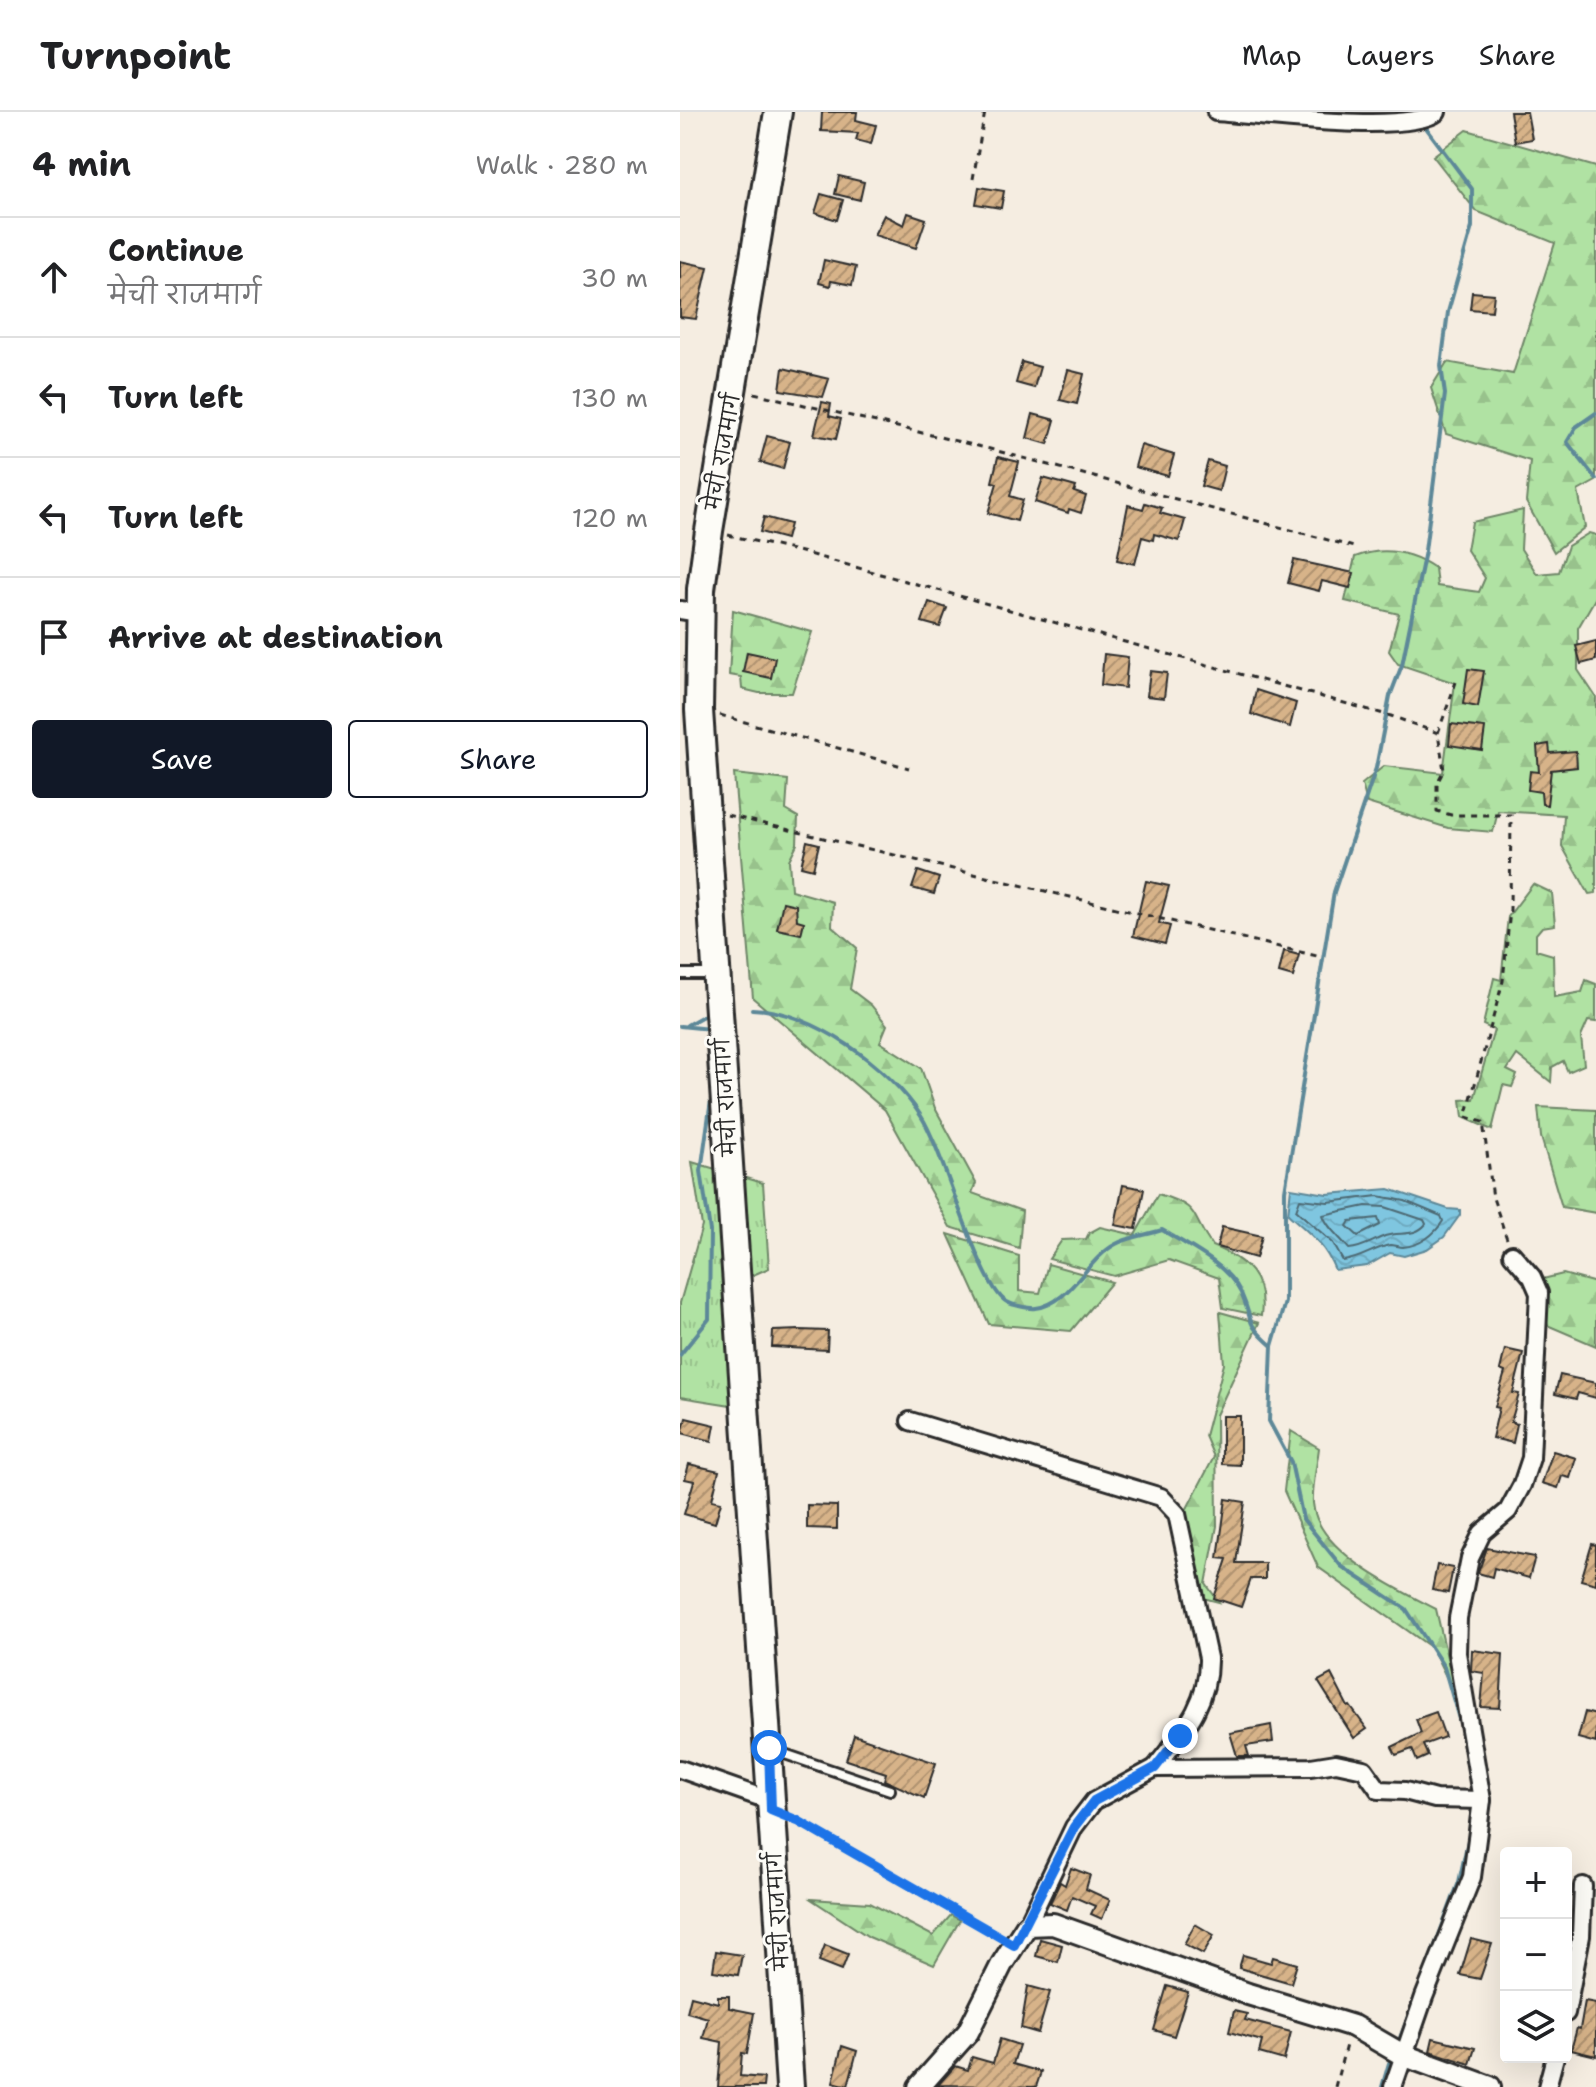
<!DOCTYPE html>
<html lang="en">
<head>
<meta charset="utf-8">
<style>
  :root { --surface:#fff; --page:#f2f2f2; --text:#202124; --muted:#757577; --line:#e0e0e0; --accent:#111827 }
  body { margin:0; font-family:"Shantell Sans","Playpen Sans Deva",sans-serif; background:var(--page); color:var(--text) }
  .controls { position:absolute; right:24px; bottom:24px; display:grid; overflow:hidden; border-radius:8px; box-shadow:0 8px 32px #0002 }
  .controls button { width:72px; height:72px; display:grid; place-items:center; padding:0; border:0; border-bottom:2px solid var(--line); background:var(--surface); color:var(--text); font:40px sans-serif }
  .stop { position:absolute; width:24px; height:24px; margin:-18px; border:6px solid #1a73e8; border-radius:50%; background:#fff }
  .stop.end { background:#1a73e8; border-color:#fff; box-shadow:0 2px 8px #0008 }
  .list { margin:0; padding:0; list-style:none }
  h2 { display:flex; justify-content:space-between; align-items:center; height:104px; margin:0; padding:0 32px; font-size:34px }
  h2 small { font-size:26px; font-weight:400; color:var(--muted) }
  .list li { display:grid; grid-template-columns:52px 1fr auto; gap:24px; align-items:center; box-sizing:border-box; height:120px; padding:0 32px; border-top:2px solid var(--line) }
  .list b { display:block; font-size:30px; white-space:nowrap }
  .list p { margin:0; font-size:26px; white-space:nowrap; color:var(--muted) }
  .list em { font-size:26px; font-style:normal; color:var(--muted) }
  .actions { display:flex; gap:16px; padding:24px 32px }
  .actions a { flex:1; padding:18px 0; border:2px solid var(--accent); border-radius:8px; text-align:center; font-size:28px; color:var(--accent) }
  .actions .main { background:var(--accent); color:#fff }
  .icon { flex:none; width:44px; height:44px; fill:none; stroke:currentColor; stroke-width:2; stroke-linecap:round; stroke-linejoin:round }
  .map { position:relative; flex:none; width:916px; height:1975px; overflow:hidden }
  header { display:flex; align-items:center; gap:48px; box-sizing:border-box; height:112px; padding:0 40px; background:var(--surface); border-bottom:2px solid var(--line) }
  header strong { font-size:38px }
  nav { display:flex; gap:44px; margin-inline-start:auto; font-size:28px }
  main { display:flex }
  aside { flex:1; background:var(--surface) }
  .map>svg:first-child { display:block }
</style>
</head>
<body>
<header>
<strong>Turnpoint</strong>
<nav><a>Map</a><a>Layers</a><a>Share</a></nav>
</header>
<main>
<aside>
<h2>4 min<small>Walk · 280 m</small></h2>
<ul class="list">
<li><svg class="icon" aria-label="ahead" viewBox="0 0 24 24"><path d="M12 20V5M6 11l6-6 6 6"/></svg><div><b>Continue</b><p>मेची राजमार्ग</p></div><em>30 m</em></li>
<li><svg class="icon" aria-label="left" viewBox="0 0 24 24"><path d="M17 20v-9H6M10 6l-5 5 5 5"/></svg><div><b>Turn left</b></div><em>130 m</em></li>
<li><svg class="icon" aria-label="left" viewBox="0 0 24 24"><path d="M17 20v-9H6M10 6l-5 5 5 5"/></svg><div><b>Turn left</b></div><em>120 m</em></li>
<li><svg class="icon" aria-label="arrive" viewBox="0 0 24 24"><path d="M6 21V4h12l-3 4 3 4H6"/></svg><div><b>Arrive at destination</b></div></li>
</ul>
<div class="actions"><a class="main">Save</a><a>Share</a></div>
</aside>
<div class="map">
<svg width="916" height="1975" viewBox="0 0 916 1975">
  <defs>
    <pattern id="grass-tufts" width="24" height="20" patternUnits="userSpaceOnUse" patternTransform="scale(2)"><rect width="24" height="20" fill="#b0e2a3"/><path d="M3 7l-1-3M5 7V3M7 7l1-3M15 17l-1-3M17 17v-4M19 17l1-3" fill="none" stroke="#98c28c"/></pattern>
    <pattern id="forest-firs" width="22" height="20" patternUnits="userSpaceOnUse" patternTransform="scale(2)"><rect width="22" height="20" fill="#b0e2a3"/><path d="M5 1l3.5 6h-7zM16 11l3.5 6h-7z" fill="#98c28c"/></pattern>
    <pattern id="water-waves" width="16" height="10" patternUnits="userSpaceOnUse" patternTransform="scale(2)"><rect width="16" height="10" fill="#7fc6e0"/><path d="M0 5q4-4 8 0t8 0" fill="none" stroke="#6eaac0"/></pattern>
    <pattern id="building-hatch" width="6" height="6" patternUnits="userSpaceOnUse" patternTransform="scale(2)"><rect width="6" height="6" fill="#d7b389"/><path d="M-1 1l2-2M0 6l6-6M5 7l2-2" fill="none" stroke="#af9270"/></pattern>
  </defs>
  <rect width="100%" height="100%" fill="#f5ede1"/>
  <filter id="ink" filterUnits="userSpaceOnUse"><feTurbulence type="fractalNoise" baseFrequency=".0125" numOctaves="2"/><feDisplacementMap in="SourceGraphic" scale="16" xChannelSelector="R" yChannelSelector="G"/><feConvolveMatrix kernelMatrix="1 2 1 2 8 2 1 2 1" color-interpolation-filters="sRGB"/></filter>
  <g filter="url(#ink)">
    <polygon fill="url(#grass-tufts)" stroke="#6e8667" stroke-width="2" points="12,1050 83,1071 89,1156 57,1170 51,1293 0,1285 0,1191 22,1114"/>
    <g fill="url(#forest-firs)" stroke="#6e8667" stroke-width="2">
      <polygon points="787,18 916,55 916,369 898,379 905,415 874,440 846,390 850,349 766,322 751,276 767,250 833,262 875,131 796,99 753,44"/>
      <path d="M843 398 841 437 857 462 879 460 888 434 909 421 916 423V485L898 516V558L916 585V781L909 782 882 734 884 703 818 699 813 720 768 716 687 691 682 672 704 654 763 661 775 571 718 552 709 539 719 502 665 489 675 445C704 434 730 439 755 456L757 474 799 480 805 466 787 438 792 410Z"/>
      <polygon points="53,498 132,520 112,581 79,581 62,577 61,565 49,563"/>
      <polygon points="54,662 108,668 106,698 118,705 117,732 109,748 111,778 153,790 152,814 177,836 170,877 191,893 207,913 200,930 241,956 255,996 296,1071 292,1081 342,1099 339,1136 270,1115 205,998 73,886"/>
      <polygon points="853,772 872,781 875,813 862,815 856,822 856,838 873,843 874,885 902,880 906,868 916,872 916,910 908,909 901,925 904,953 888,960 883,949 872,955 871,970 837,943 827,958 837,963 832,975 823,973 812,1018 783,1005 781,988 794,987 814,918 803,913 814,866 821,868 828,805"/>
      <polygon points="858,995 916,998 916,1101 882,1095 861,1025"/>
      <path d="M478 1082C523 1096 509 1101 532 1134 567 1148 586 1165 581 1204L543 1196 539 1166 489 1148 434 1164 369 1147 382 1128 406 1127 409 1121 420 1115 455 1123Z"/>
      <polygon points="268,1122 339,1144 339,1179 360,1181 368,1152 432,1170 391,1219 309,1212"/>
      <polygon points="883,1162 916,1171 916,1234 860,1210 853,1175 863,1167"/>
      <polygon points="540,1200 579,1211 536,1303 537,1414 526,1472 539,1490 519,1485 492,1425 534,1345 525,1324 544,1252"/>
      <path d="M611 1319 639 1336C637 1353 632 1374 633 1391 636 1439 719 1478 756 1497L776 1585 752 1536 638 1455 604 1379Z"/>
      <polygon points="131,1787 190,1791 253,1824 271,1803 280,1808 254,1853 189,1825"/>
    </g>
    <path fill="url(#water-waves)" stroke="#5d8898" stroke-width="2" d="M611 1076 647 1082 709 1077 768 1097 780 1098V1103L764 1125 747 1137 724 1144 710 1141 687 1154 655 1158C645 1132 628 1120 608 1102Z"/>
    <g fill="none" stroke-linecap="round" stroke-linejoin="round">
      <g stroke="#4d6973" stroke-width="2">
        <path d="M698 1084 725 1089 761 1104 763 1109C755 1122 740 1134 723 1135 719 1135 715 1133 710 1133 694 1136 681 1147 663 1149L653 1131 616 1098 620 1087 648 1090Z"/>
        <path d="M686 1094 705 1095 744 1108 746 1112C734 1126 721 1119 705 1124 692 1129 683 1136 669 1137 660 1125 647 1116 643 1103Z"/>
        <polygon points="698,1106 700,1113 678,1124 667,1114 670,1109"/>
      </g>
      <g stroke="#5d8898" stroke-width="4">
        <polyline points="916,301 896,315 887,330 916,367"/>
        <path d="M72 897C131 898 210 955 241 1004 264 1039 299 1175 327 1190 332 1193 350 1197 356 1196 390 1192 407 1147 436 1132 449 1125 467 1123 482 1118 508 1134 547 1152 561 1181 575 1212 563 1208 592 1234L589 1309 611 1350 623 1407 661 1454 726 1497 764 1555 783 1621"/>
        <polyline points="7,913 30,900"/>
        <polyline points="0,914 30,917"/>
        <polyline points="592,1234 605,1190 605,1079 654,780 696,656 710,584 722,553 745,439 765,282 761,254 768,200 792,115 792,77 747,17"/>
        <polyline points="0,1243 29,1207 30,1119 21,1059 32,981"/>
        <polyline points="720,1926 779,1770 789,1724"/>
        <polyline points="702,1975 709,1951"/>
      </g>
    </g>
    <g fill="url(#building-hatch)" stroke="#2b2b2b" stroke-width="2">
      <polygon points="142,0 177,0 176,8 196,13 191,32 176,28 178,21 141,19"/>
      <polygon points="830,0 847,0 852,27 835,30"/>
      <polygon points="159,64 184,70 180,88 155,82"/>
      <polygon points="299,75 324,79 321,96 296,92"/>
      <polygon points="141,82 163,88 157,108 135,101"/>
      <polygon points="228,101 246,107 236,136 194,123 204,103 224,113"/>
      <polygon points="144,148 176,155 172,173 151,169 150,174 139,171"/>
      <polygon points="0,149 28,155 16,207 0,205"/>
      <polygon points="792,180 814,182 812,199 790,197"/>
      <polygon points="342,250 360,255 354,276 336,271"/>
      <polygon points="103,256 149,267 143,285 100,278"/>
      <polygon points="388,258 404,262 397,292 380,288"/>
      <polygon points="142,290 151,292 149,304 161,307 156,327 134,323"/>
      <polygon points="353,302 375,308 368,332 347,326"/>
      <polygon points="87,324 110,330 103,357 80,350"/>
      <polygon points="461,333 494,343 488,364 455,355"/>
      <polygon points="318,345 339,350 330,384 343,388 337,409 308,401 317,371 312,370"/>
      <polygon points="528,349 545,354 539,379 521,374"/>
      <polygon points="363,366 396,375 394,380 406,384 401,401 389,397 388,401 355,390"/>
      <polygon points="465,391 482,396 480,401 505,408 499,429 474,422 473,428 462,425 455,452 437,448 448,393 463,397"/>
      <polygon points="84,405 110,412 106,427 80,420"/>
      <polygon points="614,448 674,461 670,476 642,469 639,479 608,471"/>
      <polygon points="249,490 267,496 260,515 242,510"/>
      <polygon points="916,529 916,548 901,552 896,534"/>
      <polygon points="67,540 95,546 91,566 63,560"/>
      <polygon points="424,542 448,545 445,576 421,573"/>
      <polygon points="788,557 804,559 798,595 783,592"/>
      <polygon points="470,559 487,561 484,586 467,584"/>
      <polygon points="576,578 616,591 610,615 571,602"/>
      <polygon points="771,612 805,616 802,638 769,633"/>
      <polygon points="869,632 870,641 896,639 897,655 871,658 867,693 862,692 861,680 848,678 850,659 859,660 857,634"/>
      <polygon points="127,729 139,732 133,757 121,754"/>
      <polygon points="238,759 259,766 254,782 232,776"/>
      <polygon points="466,769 489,774 479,811 490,814 485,832 453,824"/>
      <polygon points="103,790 116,793 117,808 124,810 121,822 97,817"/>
      <polygon points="604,839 619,843 613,865 599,861"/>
      <polygon points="443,1073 464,1077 456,1117 435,1113"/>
      <polygon points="542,1115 582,1124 576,1146 537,1135"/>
      <polygon points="120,1218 148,1219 147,1238 92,1235 93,1219"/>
      <polygon points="825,1237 843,1241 833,1281 839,1282 831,1310 837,1312 833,1331 812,1326 819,1296 815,1295 825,1260 820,1258"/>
      <polygon points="880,1263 916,1271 916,1286 898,1281 896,1287 875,1282"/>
      <polygon points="542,1304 560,1304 560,1353 542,1352"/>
      <polygon points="6,1306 35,1313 32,1329 2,1321"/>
      <polygon points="873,1339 896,1346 890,1366 882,1364 878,1376 862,1371"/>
      <polygon points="9,1352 39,1359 32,1388 41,1390 35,1411 4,1402 14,1369 5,1367"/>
      <polygon points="546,1387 565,1390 556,1451 585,1451 585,1467 571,1467 561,1495 534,1486 547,1447 538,1446"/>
      <polygon points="127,1393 157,1394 157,1417 127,1416"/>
      <polygon points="912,1432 916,1433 916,1472 901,1468"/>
      <polygon points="807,1436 855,1445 849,1466 814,1456 812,1465 798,1461"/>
      <polygon points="757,1453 773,1456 768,1481 752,1478"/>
      <polygon points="792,1538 823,1542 820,1596 801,1595 804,1561 791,1559"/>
      <polygon points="651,1562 668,1595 670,1594 687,1617 674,1626 638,1569"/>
      <polygon points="756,1600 765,1625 743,1633 748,1644 737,1649 732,1637 716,1643 712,1635 741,1621 736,1607"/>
      <polygon points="905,1600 916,1603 916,1631 898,1626"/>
      <polygon points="591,1613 593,1630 566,1634 569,1644 557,1644 550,1621"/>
      <polygon points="174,1623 256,1651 244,1686 204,1668 206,1661 166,1648"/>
      <polygon points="391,1756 410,1763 406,1777 430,1788 422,1807 411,1802 415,1794 392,1784 387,1798 370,1791 380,1770 385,1773"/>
      <polygon points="515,1812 534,1823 523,1842 504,1832"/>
      <polygon points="360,1827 382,1833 378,1850 356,1844"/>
      <polygon points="791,1827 812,1832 800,1867 780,1863"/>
      <polygon points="145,1833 168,1842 162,1858 139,1849"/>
      <polygon points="36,1839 62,1843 58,1863 33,1859"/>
      <polygon points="563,1843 591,1851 593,1845 617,1852 611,1871 559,1856"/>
      <polygon points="348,1874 370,1880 358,1921 341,1916"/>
      <polygon points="487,1874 508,1880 494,1924 474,1918"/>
      <polygon points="11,1884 38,1891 38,1884 49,1884 49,1896 74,1901 67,1942 62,1941 60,1964 84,1966 83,1975 38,1975 42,1930 23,1926 28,1906 7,1900"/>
      <polygon points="905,1889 916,1891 916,1944 891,1938 897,1916 900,1917"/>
      <polygon points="554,1899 567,1902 565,1908 611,1920 604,1948 579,1941 582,1929 549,1920"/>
      <polygon points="753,1926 795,1936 790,1952 750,1939"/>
      <polygon points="320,1927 339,1933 333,1952 361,1960 356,1975 258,1973 275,1954 288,1958 292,1945 313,1951"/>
      <polygon points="162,1934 177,1939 168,1974 153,1970"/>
    </g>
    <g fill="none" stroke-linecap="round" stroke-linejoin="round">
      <defs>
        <g id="service">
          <polyline points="0,862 33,862"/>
          <polyline points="93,1638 210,1678"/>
        </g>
        <g id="minor">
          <path d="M536 0C578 3 729 23 757 0"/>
          <polyline points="0,498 20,501"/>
          <path d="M230 1309 481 1385 497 1402 528 1546C529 1593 502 1621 475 1656"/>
          <polyline points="0,1657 91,1689"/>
          <polyline points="347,1813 394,1715 414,1689 475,1656 631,1655 656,1651 684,1657 699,1678 725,1679 755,1687 802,1688"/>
          <polyline points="886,1901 901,1824 903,1774"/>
          <polyline points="713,1975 744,1885 792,1765 802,1688 777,1541 778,1506 790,1446 802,1421 828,1399 842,1373 851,1346 859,1181 852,1165 832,1142"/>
          <polyline points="867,1975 875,1945"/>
        </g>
        <polyline id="tertiary" points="239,1975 288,1920 322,1852 347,1813 373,1812 568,1882 673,1914 723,1943 810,1975"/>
        <polyline id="primary" points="98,0 29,419 21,477 19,598 110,1975"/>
      </defs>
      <use href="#service" stroke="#2b2b2b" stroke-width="14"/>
      <use href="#minor" stroke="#2b2b2b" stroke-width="22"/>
      <use href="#tertiary" stroke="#2b2b2b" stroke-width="26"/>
      <use href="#primary" stroke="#2b2b2b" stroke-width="32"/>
      <g stroke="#2b2b2b" stroke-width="3" stroke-dasharray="6 6" stroke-linecap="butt">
        <polyline points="293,67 305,0"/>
        <polyline points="74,281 310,337 674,435"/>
        <polyline points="48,423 121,440 711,604 758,621"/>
        <polyline points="776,570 758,621 764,658 757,671 757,699 771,703 831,703 830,798 823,869 786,1005 803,1010 813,1086 827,1127"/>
        <polyline points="40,603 229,656"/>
        <polyline points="47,703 637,844"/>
        <polyline points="112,1706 321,1825"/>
        <polyline points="655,1975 667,1929"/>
      </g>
      <use href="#service" stroke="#fdfcf7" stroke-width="8"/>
      <use href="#minor" stroke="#fdfcf7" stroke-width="16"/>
      <use href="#tertiary" stroke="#fdfcf7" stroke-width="20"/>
      <use href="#primary" stroke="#fdfcf7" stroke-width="26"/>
    </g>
  </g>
  <g fill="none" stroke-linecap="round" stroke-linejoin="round" filter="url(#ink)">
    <polyline stroke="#1a73e8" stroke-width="10" points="89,1636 91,1698 118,1709 334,1833 394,1715 414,1689 475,1656 500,1624"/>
  </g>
  <g text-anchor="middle" stroke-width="6" stroke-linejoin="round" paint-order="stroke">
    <g font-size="20" fill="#2b2b2b" stroke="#fdfcf7">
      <text transform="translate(43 340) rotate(-80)" y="7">मेची राजमार्ग</text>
      <text transform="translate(46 985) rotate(-94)" y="7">मेची राजमार्ग</text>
      <text transform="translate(98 1799) rotate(-94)" y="7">मेची राजमार्ग</text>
    </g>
  </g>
</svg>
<div class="controls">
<button>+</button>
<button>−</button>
<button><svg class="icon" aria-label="layers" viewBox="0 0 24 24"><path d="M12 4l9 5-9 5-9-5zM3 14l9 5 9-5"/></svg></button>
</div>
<div class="stop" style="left:89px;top:1636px"></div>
<div class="stop end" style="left:500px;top:1624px"></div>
</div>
</main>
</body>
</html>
